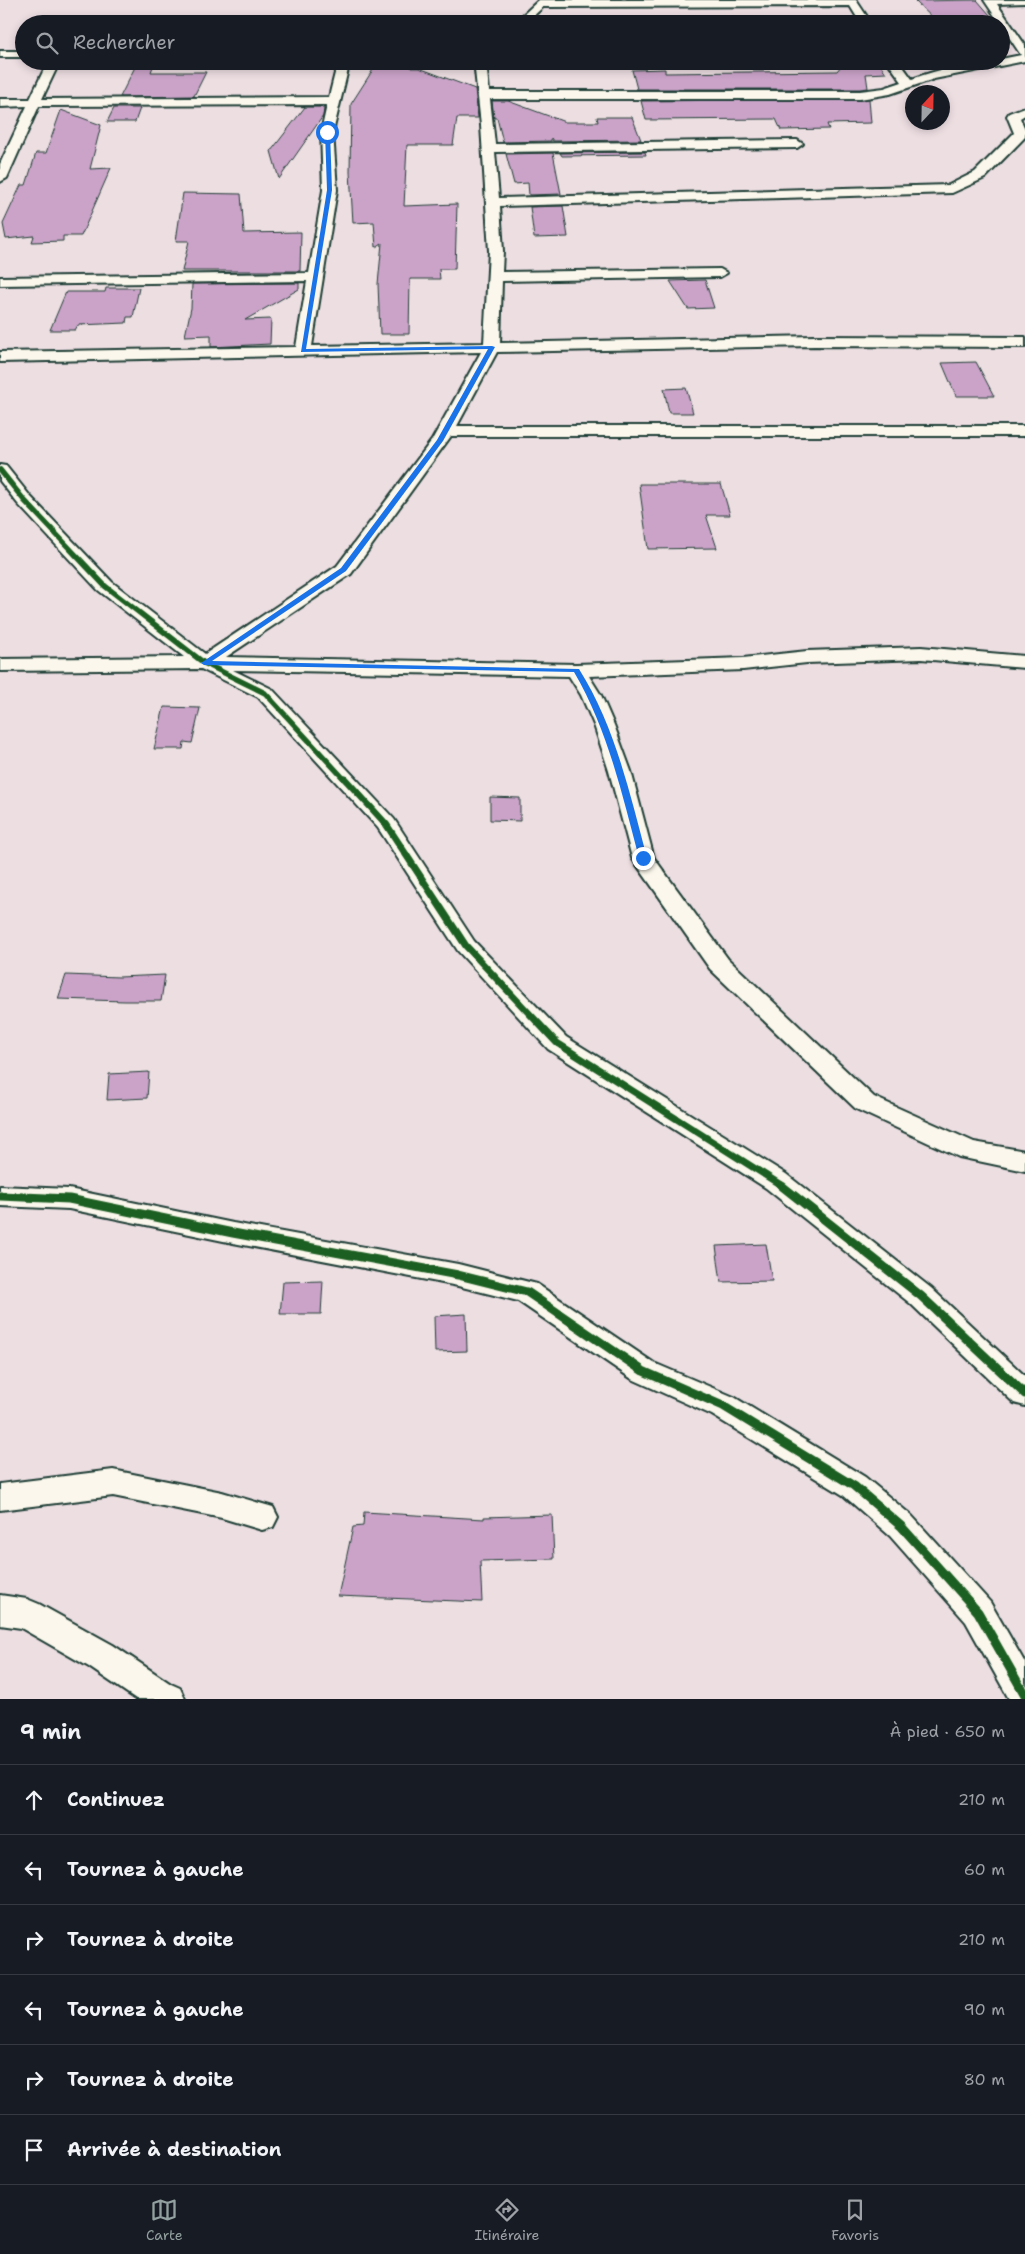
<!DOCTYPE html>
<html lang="fr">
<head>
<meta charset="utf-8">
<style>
  :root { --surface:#171b24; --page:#242831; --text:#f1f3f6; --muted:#9ea1a6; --line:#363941; --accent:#92a19f }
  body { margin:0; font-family:"Shantell Sans",sans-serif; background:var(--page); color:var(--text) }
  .compass { position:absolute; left:905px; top:85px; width:45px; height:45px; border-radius:50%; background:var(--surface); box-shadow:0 2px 8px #0003; rotate:22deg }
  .stop { position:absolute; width:15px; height:15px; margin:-11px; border:4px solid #1a73e8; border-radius:50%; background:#fff }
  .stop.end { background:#1a73e8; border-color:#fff; box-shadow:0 1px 5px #0008 }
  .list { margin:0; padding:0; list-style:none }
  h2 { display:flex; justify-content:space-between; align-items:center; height:65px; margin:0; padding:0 20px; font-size:21px }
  h2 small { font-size:16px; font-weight:400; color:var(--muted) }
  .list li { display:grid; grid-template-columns:32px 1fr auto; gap:15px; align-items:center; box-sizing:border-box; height:70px; padding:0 20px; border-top:1px solid var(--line) }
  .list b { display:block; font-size:19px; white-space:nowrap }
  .list em { font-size:16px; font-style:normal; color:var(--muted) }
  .icon { flex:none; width:28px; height:28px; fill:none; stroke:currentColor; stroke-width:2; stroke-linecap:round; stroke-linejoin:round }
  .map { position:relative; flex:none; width:1025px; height:1699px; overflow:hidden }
  .search { position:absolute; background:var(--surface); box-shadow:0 2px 8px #0003; left:15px; right:15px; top:15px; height:55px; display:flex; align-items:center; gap:12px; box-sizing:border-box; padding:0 18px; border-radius:28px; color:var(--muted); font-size:19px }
  .sheet { height:485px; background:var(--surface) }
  nav { display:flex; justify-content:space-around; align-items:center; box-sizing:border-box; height:70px; border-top:1px solid var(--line); background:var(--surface); font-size:14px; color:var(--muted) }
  nav a { display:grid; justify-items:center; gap:2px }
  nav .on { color:var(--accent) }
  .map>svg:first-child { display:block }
</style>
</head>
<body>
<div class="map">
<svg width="1025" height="1699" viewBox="0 0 1025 1699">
  <rect width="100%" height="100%" fill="#eddee2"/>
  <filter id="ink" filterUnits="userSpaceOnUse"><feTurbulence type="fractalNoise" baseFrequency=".02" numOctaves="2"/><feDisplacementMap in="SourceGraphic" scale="10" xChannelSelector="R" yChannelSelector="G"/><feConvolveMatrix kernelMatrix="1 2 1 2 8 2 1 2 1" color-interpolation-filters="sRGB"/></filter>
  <g filter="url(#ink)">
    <g fill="#cba3c9" stroke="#1f3d34">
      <polygon points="977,0 996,22 939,24 915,1"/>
      <polygon points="138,61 155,61 151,72 206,72 194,96 120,97"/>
      <polygon points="845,61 878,61 886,73 866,74 868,88 860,89 637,89 632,70 665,69 665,73 837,71"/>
      <polygon points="376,65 411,65 411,68 419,68 475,89 478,118 457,118 453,145 407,145 404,206 457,204 455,269 439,269 440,279 410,279 409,334 380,334 378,284 382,243 376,247 374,222 353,223 350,172 351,104"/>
      <polygon points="869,99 871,123 827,124 829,129 781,130 776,119 646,120 641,101"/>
      <polygon points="492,101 508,101 565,122 598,122 597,117 632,117 641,140 553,141 551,138 551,141 503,142 497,118 494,118"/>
      <polygon points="305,107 321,107 324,109 323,116 279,179 271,151"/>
      <polygon points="114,108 140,108 135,122 107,122"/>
      <polygon points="61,110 101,125 90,169 111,168 81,236 63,236 63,241 32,242 34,236 6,239 3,224 21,185 26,185 36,153 46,153"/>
      <polygon points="645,152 646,155 562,156 560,153"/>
      <polygon points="553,153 561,194 529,195 528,183 514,184 506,154"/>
      <polygon points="183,193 241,194 244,233 301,232 300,271 182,271 189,241 176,241"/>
      <polygon points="563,206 568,237 534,238 530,207"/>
      <polygon points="705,280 714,308 688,309 670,281"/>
      <polygon points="299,283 299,289 245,320 271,319 270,344 211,347 211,335 185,336 191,308 192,284"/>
      <polygon points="106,288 139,288 133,317 127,317 126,323 78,325 75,330 50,330 66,292 105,292"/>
      <polygon points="976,362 994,396 956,396 942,363"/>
      <polygon points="686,388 693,413 669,413 664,389"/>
      <polygon points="639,484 721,484 730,515 706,515 717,548 648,549"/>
      <polygon points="164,707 200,708 192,743 184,742 183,749 154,749"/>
      <polygon points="490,797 520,798 520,821 490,820"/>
      <polygon points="66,975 119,977 165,975 161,1001 125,1001 58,999"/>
      <polygon points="149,1072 147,1098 107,1100 109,1074"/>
      <polygon points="766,1244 772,1281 721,1282 716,1246"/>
      <polygon points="323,1281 321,1314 280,1314 283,1282"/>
      <polygon points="466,1314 467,1351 435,1352 434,1316"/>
      <polygon points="364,1512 484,1519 484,1517 552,1515 554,1559 480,1561 482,1602 338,1596 353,1527 363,1526"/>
    </g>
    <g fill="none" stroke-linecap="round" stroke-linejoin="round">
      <defs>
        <g id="street">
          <polygon points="539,0 856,0 872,24 861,24 850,6 543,7 525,24 513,24"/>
          <path d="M984 0H1025V3L997 4 1025 45V61L934 79 890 94 860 99H490L495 144 797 140 803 144 797 148 495 152 499 198 949 185 975 172 1014 133 1007 116 1009 113 1025 107V115L1020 118 1025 129V137L985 178 952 193 500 206 503 251 502 272 720 269 727 273 720 277 502 281 500 343 815 336 1025 337V347L815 346 497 352 457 426H1025V436H451L351 574 226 657 576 664 743 658 807 651 921 647 1025 656V668L921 659 807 663 743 670 589 676 601 695 614 725 631 771 654 858 728 959 874 1097 974 1142 1025 1151V1171L959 1157 856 1109 710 969 632 858 609 771 594 725 581 695 569 676 233 670 272 689 394 819 474 941 566 1037 786 1174 931 1288 1025 1376V1406L1014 1403 911 1304 766 1188 548 1049 458 951 378 828 258 697 201 669 0 671V659L184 657 98 590 18 504 0 481V465L6 466 30 496 112 582 205 654 337 566 432 440 481 352 0 362V352L296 347 307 281 0 285V277L309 273 323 190 321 132 327 105 39 106 7 178 0 182V164L27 106 0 107V99H30L48 61H60L42 99 329 97 338 61H350L333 132 337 190 312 346 484 343 489 251 481 125 474 61H486L489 91H860L884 88 902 82 887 61H899L912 79C939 69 972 61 1001 61V59L1021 55Z"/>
          <rect x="0" y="51" width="24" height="6"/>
          <polygon points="0,1186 69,1189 233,1223 458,1264 537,1284 654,1363 734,1397 865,1477 912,1516 990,1602 1025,1663 1025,1699 1009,1699 966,1622 890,1536 843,1495 712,1415 632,1379 518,1301 458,1286 233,1243 69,1209 0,1206"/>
          <polygon points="113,1470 222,1492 273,1507 278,1517 273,1527 262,1530 222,1518 113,1496 0,1510 0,1484"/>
          <polygon points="0,1595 27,1599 39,1604 113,1645 171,1684 180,1688 185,1699 136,1699 89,1667 21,1628 0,1625"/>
        </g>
      </defs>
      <use href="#street" stroke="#1f3d34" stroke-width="4"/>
      <use href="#street" fill="#fbf7ec" fill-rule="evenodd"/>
      <defs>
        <polyline id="cycleway-far2" points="0,470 24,500 105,586 204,663 265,693 346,781"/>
        <polyline id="cycleway-far1" points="345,779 386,824 466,946 557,1043 784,1187"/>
        <g id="cycleway">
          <polyline points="782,1186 921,1296 1025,1394"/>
          <polyline points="0,1196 69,1199 233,1233 458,1275 527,1292 643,1371 723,1406 854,1486 901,1526 978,1612 1025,1695"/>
        </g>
      </defs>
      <use href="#cycleway-far2" stroke="#fbf7ec" stroke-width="8"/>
      <use href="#cycleway-far1" stroke="#fbf7ec" stroke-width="10"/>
      <use href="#cycleway" stroke="#fbf7ec" stroke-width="12"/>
      <use href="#cycleway-far2" stroke="#1b5e20" stroke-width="5.5"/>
      <use href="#cycleway-far1" stroke="#1b5e20" stroke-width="7"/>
      <use href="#cycleway" stroke="#1b5e20" stroke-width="9"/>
    </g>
  </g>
  <path fill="#1a73e8" d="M327 131 330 132 332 190 306 349 492 346 495 347 443 441 346 571 212 661 579 669C615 726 630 794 647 858L646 860 639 858C622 794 608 730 574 672L204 665 201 663 341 568 437 440 488 349 301 352 327 190 325 132Z"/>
</svg>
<svg class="compass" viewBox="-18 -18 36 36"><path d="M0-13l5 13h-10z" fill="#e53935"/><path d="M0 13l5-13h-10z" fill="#9ea1a6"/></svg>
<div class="stop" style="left:327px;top:132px"></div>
<div class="stop end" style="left:643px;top:858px"></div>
<div class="search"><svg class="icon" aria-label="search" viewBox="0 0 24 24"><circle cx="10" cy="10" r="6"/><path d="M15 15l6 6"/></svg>Rechercher</div>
</div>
<section class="sheet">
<h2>9 min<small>À pied · 650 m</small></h2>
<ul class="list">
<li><svg class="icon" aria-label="ahead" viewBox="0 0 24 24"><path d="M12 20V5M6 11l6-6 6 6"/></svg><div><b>Continuez</b></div><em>210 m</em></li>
<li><svg class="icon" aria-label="left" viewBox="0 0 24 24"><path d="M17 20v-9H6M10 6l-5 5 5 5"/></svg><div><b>Tournez à gauche</b></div><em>60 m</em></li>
<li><svg class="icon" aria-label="right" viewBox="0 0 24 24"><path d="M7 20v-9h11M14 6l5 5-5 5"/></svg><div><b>Tournez à droite</b></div><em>210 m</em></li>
<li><svg class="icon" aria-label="left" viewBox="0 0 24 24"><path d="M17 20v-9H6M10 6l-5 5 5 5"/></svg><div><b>Tournez à gauche</b></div><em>90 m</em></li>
<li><svg class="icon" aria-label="right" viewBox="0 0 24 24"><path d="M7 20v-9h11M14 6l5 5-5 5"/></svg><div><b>Tournez à droite</b></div><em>80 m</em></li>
<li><svg class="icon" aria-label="arrive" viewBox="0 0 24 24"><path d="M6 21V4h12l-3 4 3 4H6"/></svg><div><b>Arrivée à destination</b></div></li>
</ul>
</section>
<nav>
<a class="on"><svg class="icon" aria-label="map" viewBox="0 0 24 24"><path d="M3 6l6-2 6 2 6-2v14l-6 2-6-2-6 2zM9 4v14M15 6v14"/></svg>Carte</a>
<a><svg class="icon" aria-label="directions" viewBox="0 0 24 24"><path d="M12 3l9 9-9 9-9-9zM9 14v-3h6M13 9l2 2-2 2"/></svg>Itinéraire</a>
<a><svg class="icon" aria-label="saved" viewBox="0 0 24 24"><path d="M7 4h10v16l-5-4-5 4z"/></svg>Favoris</a>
</nav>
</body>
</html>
